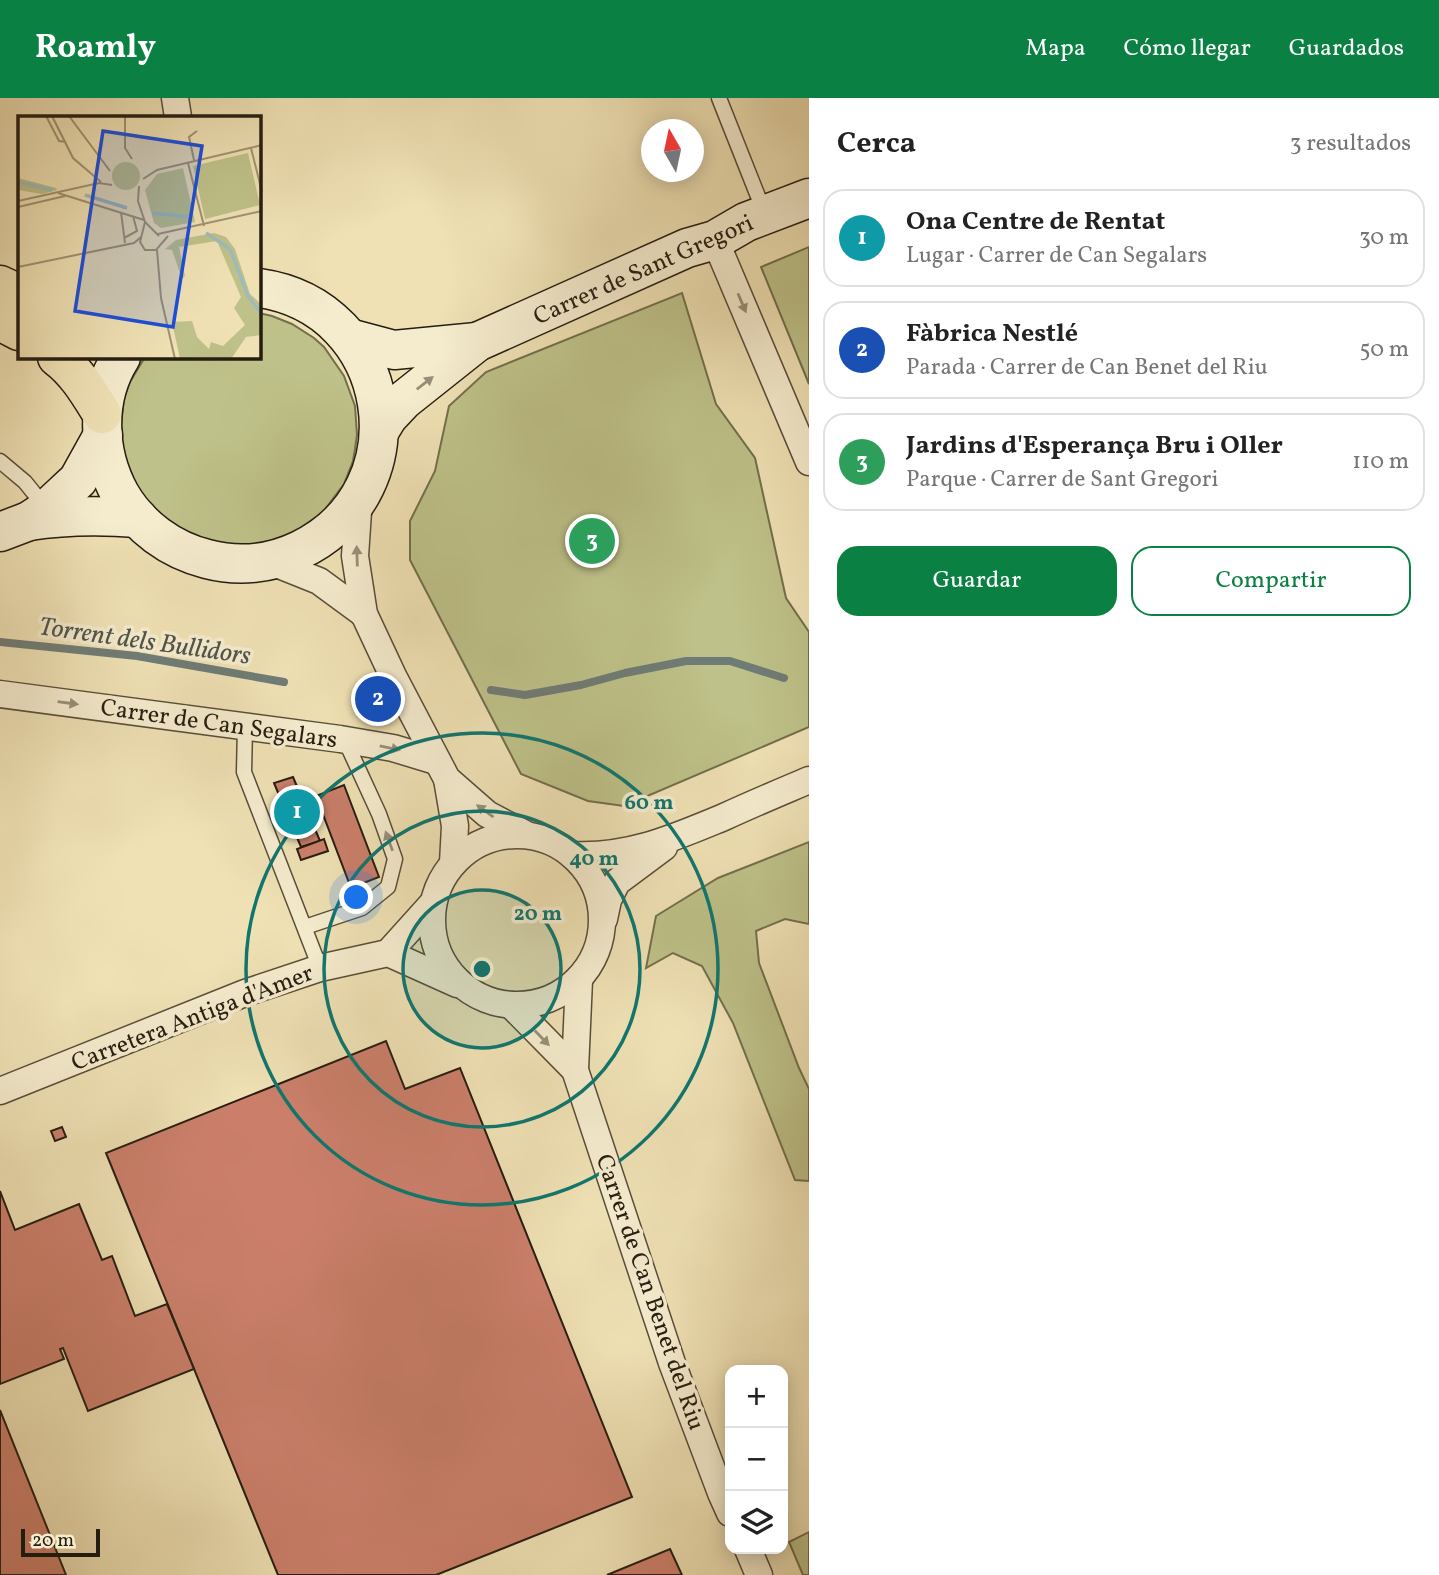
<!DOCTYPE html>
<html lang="es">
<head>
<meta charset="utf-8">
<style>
  :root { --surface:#fff; --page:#f2f2f2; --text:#222; --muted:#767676; --line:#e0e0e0; --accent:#0b8043 }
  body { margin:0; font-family:Vollkorn,serif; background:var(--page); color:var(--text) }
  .controls { position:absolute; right:21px; bottom:21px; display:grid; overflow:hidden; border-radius:14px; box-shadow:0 4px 18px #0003 }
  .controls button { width:63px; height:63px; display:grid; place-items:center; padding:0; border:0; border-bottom:2px solid var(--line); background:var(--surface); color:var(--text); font:35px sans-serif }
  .compass { position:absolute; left:641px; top:21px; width:63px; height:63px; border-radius:50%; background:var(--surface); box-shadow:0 4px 18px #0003; rotate:351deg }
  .scale { position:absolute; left:21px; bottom:18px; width:79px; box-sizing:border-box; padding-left:7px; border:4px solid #261d11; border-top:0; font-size:19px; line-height:24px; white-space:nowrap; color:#261d11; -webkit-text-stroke:5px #f5ecce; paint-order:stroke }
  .you { position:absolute; left:357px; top:800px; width:24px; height:24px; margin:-18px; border:5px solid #fff; border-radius:50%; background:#1a73e8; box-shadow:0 0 0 10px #1a73e833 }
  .badge { display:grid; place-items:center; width:46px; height:46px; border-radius:50%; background:var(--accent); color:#fff; font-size:23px; font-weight:700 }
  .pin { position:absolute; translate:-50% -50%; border:4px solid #fff; box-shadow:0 2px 7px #0006 }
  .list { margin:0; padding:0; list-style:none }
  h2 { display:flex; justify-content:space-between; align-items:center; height:91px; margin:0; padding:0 28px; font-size:30px }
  h2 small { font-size:23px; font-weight:400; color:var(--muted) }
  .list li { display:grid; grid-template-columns:46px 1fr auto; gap:21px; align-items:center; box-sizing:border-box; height:98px; margin:0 14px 14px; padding:0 14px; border:2px solid var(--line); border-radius:21px }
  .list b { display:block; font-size:26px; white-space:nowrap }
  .list p { margin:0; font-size:23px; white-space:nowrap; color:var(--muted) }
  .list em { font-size:23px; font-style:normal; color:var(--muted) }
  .actions { display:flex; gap:14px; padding:21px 28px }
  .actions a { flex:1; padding:16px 0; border:2px solid var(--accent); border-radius:21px; text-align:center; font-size:24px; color:var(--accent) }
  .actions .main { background:var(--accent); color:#fff }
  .icon { flex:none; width:38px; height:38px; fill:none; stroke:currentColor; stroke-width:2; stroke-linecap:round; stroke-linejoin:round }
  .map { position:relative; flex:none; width:809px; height:1477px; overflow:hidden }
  header { display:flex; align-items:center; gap:42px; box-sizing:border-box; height:98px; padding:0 35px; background:var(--accent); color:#fff }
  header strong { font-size:33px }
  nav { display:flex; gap:38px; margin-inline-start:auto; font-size:24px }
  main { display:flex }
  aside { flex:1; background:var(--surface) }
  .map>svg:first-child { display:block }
</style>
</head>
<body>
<header>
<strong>Roamly</strong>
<nav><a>Mapa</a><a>Cómo llegar</a><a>Guardados</a></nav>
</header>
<main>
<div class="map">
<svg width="809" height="1477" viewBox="0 0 809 1477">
  <rect width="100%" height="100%" fill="#efe1b4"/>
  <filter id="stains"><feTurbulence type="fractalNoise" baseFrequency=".00286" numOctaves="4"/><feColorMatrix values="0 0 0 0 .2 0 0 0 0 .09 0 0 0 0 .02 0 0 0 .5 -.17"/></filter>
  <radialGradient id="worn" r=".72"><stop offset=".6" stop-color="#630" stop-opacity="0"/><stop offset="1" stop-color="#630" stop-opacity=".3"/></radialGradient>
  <g fill="#bec189" stroke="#726f4d" stroke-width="2">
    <polygon points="809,149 809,286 761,169"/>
    <polygon points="682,195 716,306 755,360 786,500 809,534 809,629 624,708 588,703 521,676 410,462 410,423 435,373 449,308 486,274"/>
    <polygon points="259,215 272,218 292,226 314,240 324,249 344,278 355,308 357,337 355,351 353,363 344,386 323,414 291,437 261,447 220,448 168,426 138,392 123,354 121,327 124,301 130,284 145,259 259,259"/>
    <polygon points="809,744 809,826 785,821 756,833 759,865 799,970 809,991 809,1083 795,1082 733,925 702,868 673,855 646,870 656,818 718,780"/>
    <polygon points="809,1434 809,1477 803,1477 789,1444"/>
  </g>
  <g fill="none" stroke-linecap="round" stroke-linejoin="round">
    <g stroke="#6f7c76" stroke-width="8">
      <polyline points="0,544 137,558 284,584"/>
      <polyline points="491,592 525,597 581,587 625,575 686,563 730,563 784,580"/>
    </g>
  </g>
  <g fill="#cb7f6b" stroke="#261d11" stroke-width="2">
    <polygon points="293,679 320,743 301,749 274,685"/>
    <polygon points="344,687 379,779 351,790 316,698"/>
    <polygon points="324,741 328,753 301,762 297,751"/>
    <polygon points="386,943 405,991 460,970 632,1399 436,1477 278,1477 106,1055"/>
    <polygon points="62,1029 66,1039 55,1043 51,1033"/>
    <polygon points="0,1093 15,1132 79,1106 102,1162 112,1158 135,1218 167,1206 194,1271 88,1313 63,1250 60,1251 64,1261 0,1286"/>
    <polygon points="0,1312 66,1477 0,1477"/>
    <polygon points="670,1451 682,1477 607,1477"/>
  </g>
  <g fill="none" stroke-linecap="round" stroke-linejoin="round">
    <defs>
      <g id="service">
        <polyline points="719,0 765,116"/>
        <polyline points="0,363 25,384 46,410"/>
        <polyline points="245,629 244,674 320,870"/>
        <polyline points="305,829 362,810 388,789 395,761 379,716 345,642"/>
      </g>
      <g id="minor">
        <polyline points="175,0 178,19"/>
        <polyline points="715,142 809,364"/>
        <polyline points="359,399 355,458 364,516 393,578 447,681 487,716 527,737"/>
        <polyline points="269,463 319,483 364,516"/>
        <polyline points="0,596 340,641 393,650 436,663"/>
        <polyline points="447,681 455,728 453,765"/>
        <circle cx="517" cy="822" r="85"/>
        <path d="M572 757C629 760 673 740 724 719 752 706 781 694 809 682"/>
        <polyline points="604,821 608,802 617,784 664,749"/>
        <polyline points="388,855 433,805"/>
        <polyline points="579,882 575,972 672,1265 721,1395 730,1415"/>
        <polyline points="511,907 575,972"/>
        <polyline points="0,993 245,895 320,870 388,855 457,886"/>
        <polyline points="748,1451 759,1477"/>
      </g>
      <g id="secondary">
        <polyline points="349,240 394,252 477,244"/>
        <path d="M121 259C95 300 97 354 120 396 139 429 171 452 207 461 238 469 271 466 300 452 424 392 395 209 259 190"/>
        <polyline points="380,332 388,319 404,302 477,244 687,150 715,142 746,124 809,100"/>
        <path d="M29 423C67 417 100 417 138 420"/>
        <polyline points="0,434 29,423 47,411 62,397 78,382 103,337"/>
      </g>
      <g id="motorway">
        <polyline points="0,187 19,196"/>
        <polyline points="0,223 19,233"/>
        <path d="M57 259C77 274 89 295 102 316"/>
      </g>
    </defs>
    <use href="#service" stroke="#584e3a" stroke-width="17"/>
    <use href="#minor" stroke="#584e3a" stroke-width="29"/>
    <use href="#secondary" stroke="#261d11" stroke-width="41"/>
    <use href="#motorway" stroke="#261d11" stroke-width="41"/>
    <use href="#service" stroke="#f5ecce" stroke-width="14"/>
    <use href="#minor" stroke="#f5ecce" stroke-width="26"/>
    <use href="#secondary" stroke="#f5ecce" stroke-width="38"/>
    <use href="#motorway" stroke="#efe1b4" stroke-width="38"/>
  </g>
  <defs><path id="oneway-solid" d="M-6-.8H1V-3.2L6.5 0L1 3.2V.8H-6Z" transform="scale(1.75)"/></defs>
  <g fill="#988f79">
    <use href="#oneway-solid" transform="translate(742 205) rotate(67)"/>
    <use href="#oneway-solid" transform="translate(425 285) rotate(-38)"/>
    <use href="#oneway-solid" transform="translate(357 458) rotate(-92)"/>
    <use href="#oneway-solid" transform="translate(68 605) rotate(8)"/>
    <use href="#oneway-solid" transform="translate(390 650) rotate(12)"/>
    <use href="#oneway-solid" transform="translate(485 713) rotate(-144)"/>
    <use href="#oneway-solid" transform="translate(389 743) rotate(-110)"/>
    <use href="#oneway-solid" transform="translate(542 940) rotate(46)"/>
  </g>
  <circle cx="482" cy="871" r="79" fill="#0f766e" fill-opacity=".12"/>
  <g fill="none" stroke="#0f766e" stroke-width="3.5">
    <circle cx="482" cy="871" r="79"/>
    <circle cx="482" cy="871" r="158"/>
    <circle cx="482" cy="871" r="236"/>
  </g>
  <g text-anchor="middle" stroke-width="7" stroke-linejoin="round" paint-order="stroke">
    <g font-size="24" fill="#261d11" stroke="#f5ecce">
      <text transform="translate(643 171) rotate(-24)" y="8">Carrer de Sant Gregori</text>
      <text transform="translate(219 625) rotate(8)" y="8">Carrer de Can Segalars</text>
      <text transform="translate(192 919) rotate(-21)" y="8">Carretera Antiga d'Amer</text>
      <text transform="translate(651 1194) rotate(71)" y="8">Carrer de Can Benet del Riu</text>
    </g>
    <g font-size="26" font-style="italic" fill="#50544c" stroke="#f5ecce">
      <text transform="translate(145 542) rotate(8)" y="9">Torrent dels Bullidors</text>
    </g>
  </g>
  <g transform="translate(18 18)">
    <rect width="243" height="243" fill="#efe1b4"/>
    <path d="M230 37 242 89 187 103 175 50ZM94 60a14 14 0 1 1 28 0a14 14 0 1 1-28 0ZM165 52 177 106 143 112 136 107 127 74 139 58ZM0 62 38 72 39 74 24 78 0 74ZM196 117 208 121 217 133 232 178 243 188V219L228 221 213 243H162L154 206 174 205 179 221 191 233 193 226 205 230 227 209 216 192 223 181 199 125 161 131 167 160 164 163 154 134 147 133 158 124Z" fill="#bec189"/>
    <path fill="none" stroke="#9fbbb9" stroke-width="3.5" d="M0 66 34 74M67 79 109 92M134 97 170 101M188 117 212 133 230 180 244 198"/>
    <path fill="none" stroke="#9f9373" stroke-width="2" d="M28 0 41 25 48 26M34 0 55 42 83 66M51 0 92 55M107 0V32L114 43M233 32 244 76M176 44 171 21 179 15M170 47 186 110M125 63 139 54 244 29M121 70 120 85 127 106 141 120M40 77 126 104M0 85 81 67 94 69M0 91 47 80M103 96 107 127M127 106 122 126 127 134H138L150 120M140 118 244 95M106 122 119 115 115 100M139 134 143 182 157 243M0 151 116 127 123 121"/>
    <path fill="#1d4ed8" fill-opacity="0.15" stroke="#1d4ed8" stroke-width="3.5" d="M85 15 184 30 155 211 57 195Z"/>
    <rect width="243" height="243" fill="none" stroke="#261d11" stroke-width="3.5"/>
  </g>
  <circle cx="482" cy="871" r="10" fill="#0f766e" stroke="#f5ecce" stroke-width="3.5"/>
  <g font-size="21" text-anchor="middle" font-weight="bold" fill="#0f766e" stroke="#f5ecce" stroke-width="7" stroke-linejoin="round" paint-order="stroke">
    <text x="649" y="711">60 m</text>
    <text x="594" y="767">40 m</text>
    <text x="538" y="822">20 m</text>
  </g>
  <rect width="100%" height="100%" filter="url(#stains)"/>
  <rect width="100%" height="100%" fill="url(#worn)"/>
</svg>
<div class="controls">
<button>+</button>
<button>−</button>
<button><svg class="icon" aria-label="layers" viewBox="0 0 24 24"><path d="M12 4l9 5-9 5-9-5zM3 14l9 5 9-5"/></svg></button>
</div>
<svg class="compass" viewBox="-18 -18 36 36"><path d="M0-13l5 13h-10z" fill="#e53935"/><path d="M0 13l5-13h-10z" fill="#767676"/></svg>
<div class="scale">20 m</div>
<div class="you"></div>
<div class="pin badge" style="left:297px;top:714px;background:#0f9aa8">1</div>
<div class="pin badge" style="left:378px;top:601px;background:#1a4fb4">2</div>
<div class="pin badge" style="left:592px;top:443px;background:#2e9e5b">3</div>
</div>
<aside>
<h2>Cerca<small>3 resultados</small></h2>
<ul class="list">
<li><span class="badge" style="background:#0f9aa8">1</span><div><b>Ona Centre de Rentat</b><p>Lugar · Carrer de Can Segalars</p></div><em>30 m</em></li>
<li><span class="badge" style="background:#1a4fb4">2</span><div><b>Fàbrica Nestlé</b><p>Parada · Carrer de Can Benet del Riu</p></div><em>50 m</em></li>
<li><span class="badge" style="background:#2e9e5b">3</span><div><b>Jardins d'Esperança Bru i Oller</b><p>Parque · Carrer de Sant Gregori</p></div><em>110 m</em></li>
</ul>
<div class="actions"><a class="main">Guardar</a><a>Compartir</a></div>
</aside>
</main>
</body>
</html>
